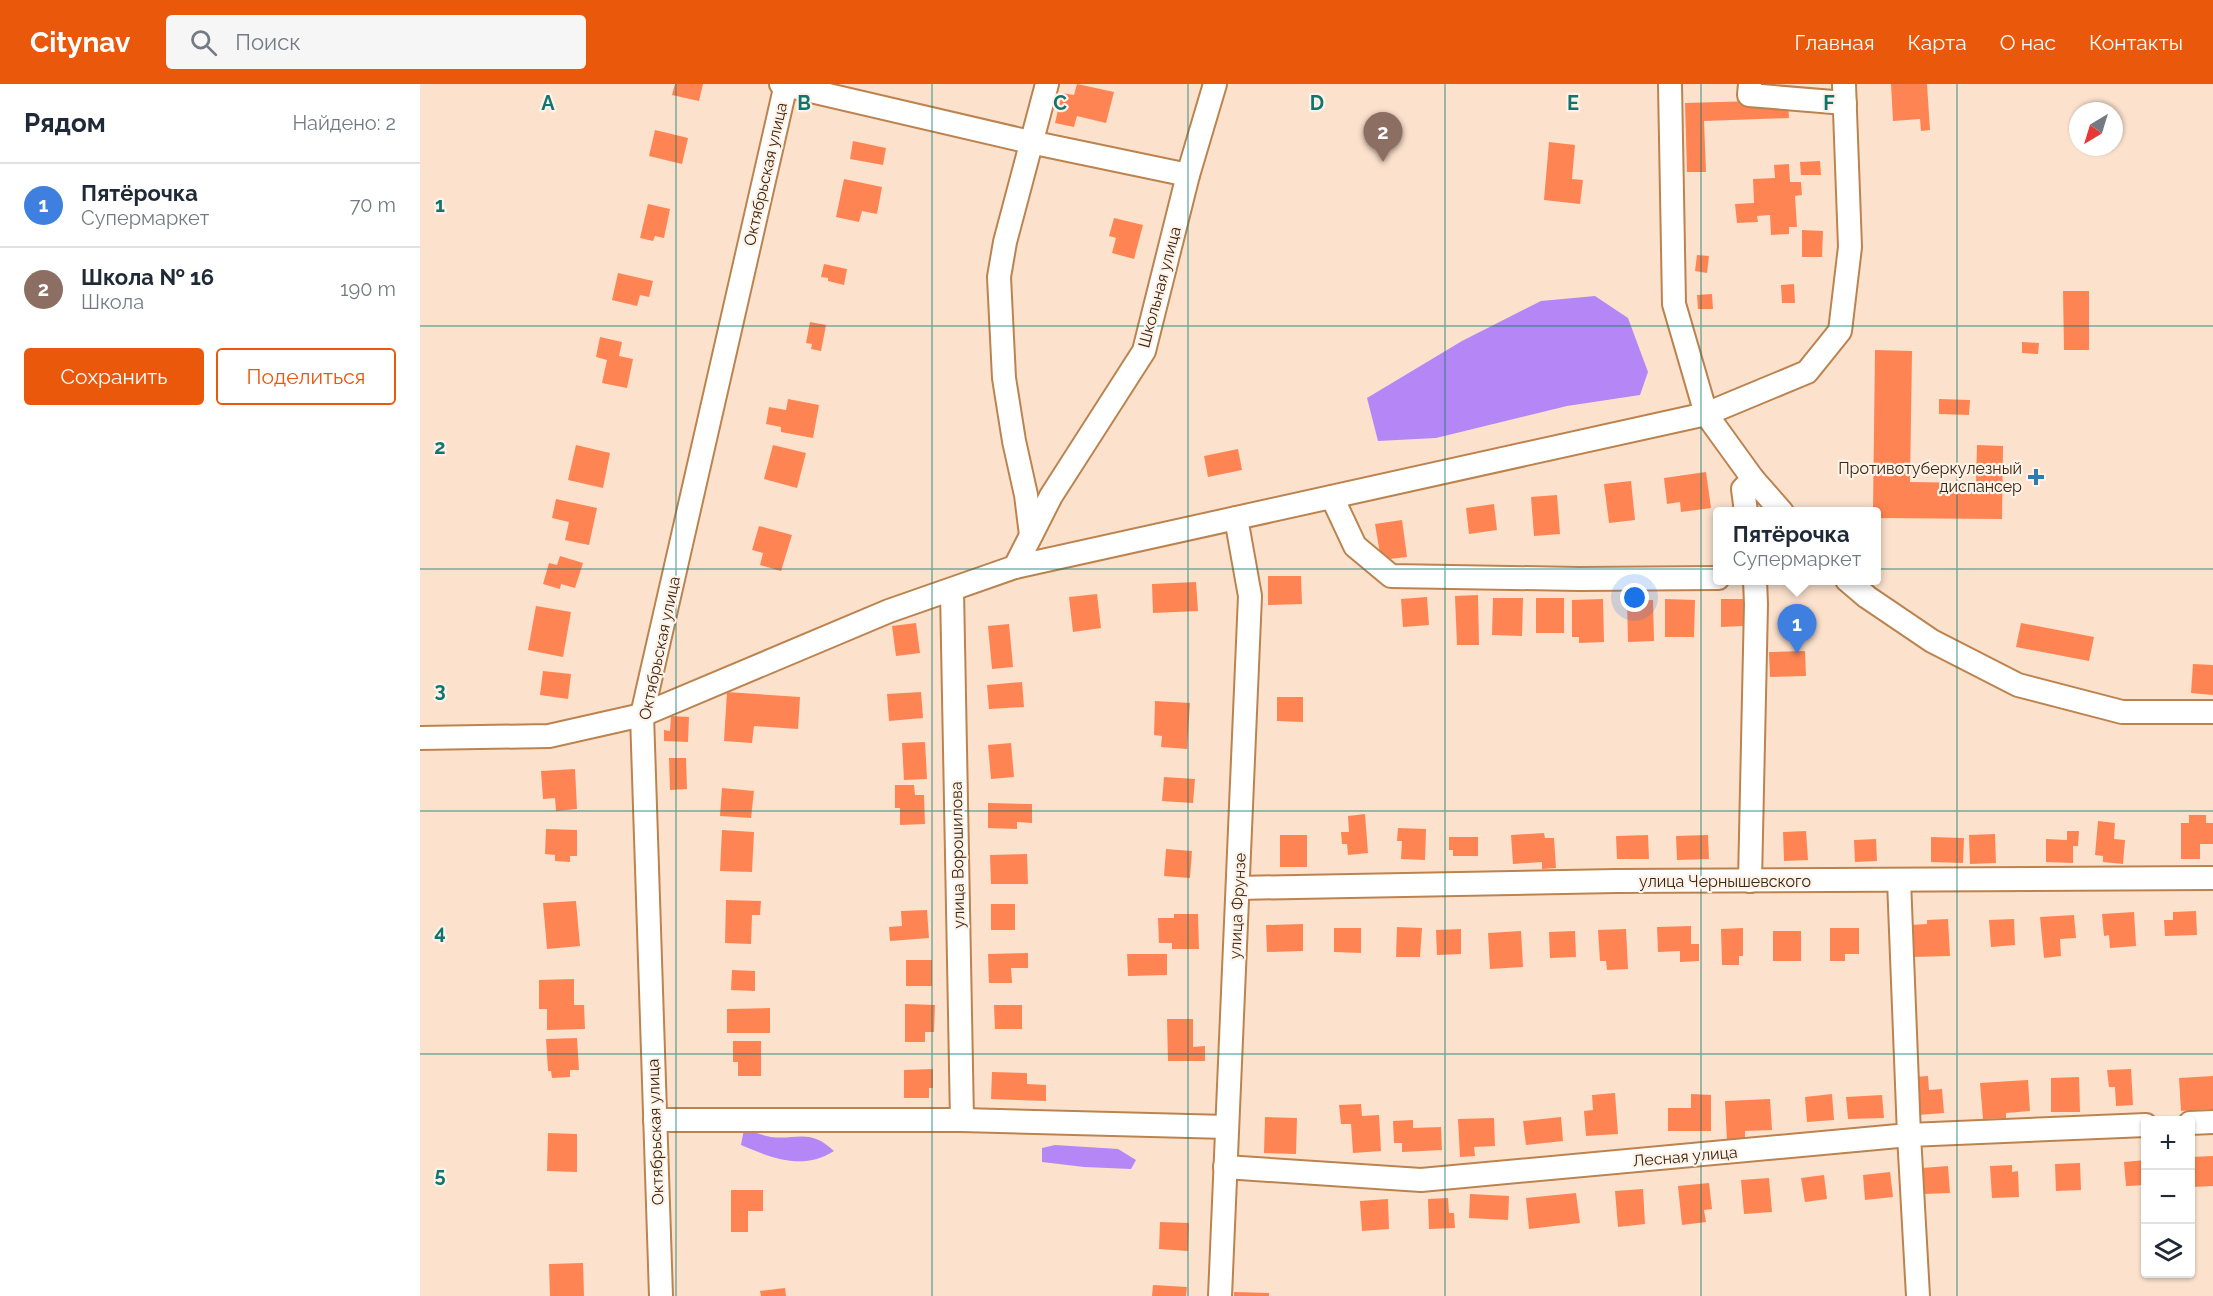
<!DOCTYPE html>
<html lang="ru">
<head>
<meta charset="utf-8">
<style>
  :root { --surface:#fff; --page:#f6f6f7; --text:#1f2937; --muted:#747a83; --line:#e0e1e3; --accent:#ea580c }
  body { margin:0; font-family:Raleway,sans-serif; background:var(--page); color:var(--text) }
  .controls { position:absolute; right:18px; bottom:18px; display:grid; overflow:hidden; border-radius:6px; box-shadow:0 2px 4px #0004 }
  .controls button { width:54px; height:54px; display:grid; place-items:center; padding:0; border:0; border-bottom:2px solid var(--line); background:var(--surface); color:var(--text); font:30px sans-serif }
  .compass { position:absolute; left:1649px; top:18px; width:54px; height:54px; border-radius:50%; background:var(--surface); box-shadow:0 2px 4px #0004; rotate:218deg }
  .you { position:absolute; left:1215px; top:514px; width:21px; height:21px; margin:-15px; border:4px solid #fff; border-radius:50%; background:#1a73e8; box-shadow:0 0 0 9px #1a73e833 }
  .badge { display:grid; place-items:center; width:39px; height:39px; border-radius:50%; background:var(--accent); color:#fff; font-size:20px; font-weight:700 }
  .pin { position:absolute; translate:-50% -50px; filter:drop-shadow(0 2px 3px #0008) }
  .pin::after { content:''; position:absolute; top:32px; width:21px; height:18px; background:inherit; clip-path:polygon(0 0,100% 0,50% 100%) }
  .popup { position:absolute; left:1293px; top:423px; width:168px; height:78px; box-sizing:border-box; display:grid; place-content:center; border-radius:6px; background:var(--surface); filter:drop-shadow(0 2px 4px #0005); font-size:20px; white-space:nowrap; color:var(--muted) }
  .popup b { font-size:22px; color:var(--text) }
  .popup::after { content:''; position:absolute; left:50%; top:100%; margin-left:-12px; border:12px solid transparent; border-top-color:var(--surface) }
  .list { margin:0; padding:0; list-style:none }
  h2 { display:flex; justify-content:space-between; align-items:center; height:78px; margin:0; padding:0 24px; font-size:26px }
  h2 small { font-size:20px; font-weight:400; color:var(--muted) }
  .list li { display:grid; grid-template-columns:39px 1fr auto; gap:18px; align-items:center; box-sizing:border-box; height:84px; padding:0 24px; border-top:2px solid var(--line) }
  .list b { display:block; font-size:22px; white-space:nowrap }
  .list p { margin:0; font-size:20px; white-space:nowrap; color:var(--muted) }
  .list em { font-size:20px; font-style:normal; color:var(--muted) }
  .actions { display:flex; gap:12px; padding:18px 24px }
  .actions a { flex:1; padding:14px 0; border:2px solid var(--accent); border-radius:6px; text-align:center; font-size:21px; color:var(--accent) }
  .actions .main { background:var(--accent); color:#fff }
  .icon { flex:none; width:33px; height:33px; fill:none; stroke:currentColor; stroke-width:2; stroke-linecap:round; stroke-linejoin:round }
  .map { position:relative; flex:none; width:1793px; height:1212px; overflow:hidden }
  header { display:flex; align-items:center; gap:36px; box-sizing:border-box; height:84px; padding:0 30px; background:var(--accent); color:#fff }
  header strong { font-size:28px }
  nav { display:flex; gap:33px; margin-inline-start:auto; font-size:21px }
  .search { width:420px; height:54px; background:var(--page); display:flex; align-items:center; gap:15px; box-sizing:border-box; padding:0 21px; border-radius:6px; color:var(--muted); font-size:22px }
  main { display:flex }
  aside { flex:1; background:var(--surface) }
  .map>svg:first-child { display:block }
</style>
</head>
<body>
<header>
<strong>Citynav</strong>
<div class="search"><svg class="icon" aria-label="search" viewBox="0 0 24 24"><circle cx="10" cy="10" r="6"/><path d="M15 15l6 6"/></svg>Поиск</div>
<nav><a>Главная</a><a>Карта</a><a>О нас</a><a>Контакты</a></nav>
</header>
<main>
<aside>
<h2>Рядом<small>Найдено: 2</small></h2>
<ul class="list">
<li><span class="badge" style="background:#3f7fe0">1</span><div><b>Пятёрочка</b><p>Супермаркет</p></div><em>70 m</em></li>
<li><span class="badge" style="background:#8d6e63">2</span><div><b>Школа № 16</b><p>Школа</p></div><em>190 m</em></li>
</ul>
<div class="actions"><a class="main">Сохранить</a><a>Поделиться</a></div>
</aside>
<div class="map">
<svg width="1793" height="1212" viewBox="0 0 1793 1212">
  <rect width="100%" height="100%" fill="#fce2cd"/>
  <g fill="#b586f5">
    <polygon points="1175,212 1208,234 1228,288 1220,311 1147,322 1016,354 958,357 947,314 1042,257 1121,217"/>
    <path d="M324 1045C333 1048 342 1051 351 1053 377 1056 390 1044 414 1067 383 1087 352 1074 321 1061Z"/>
    <polygon points="635,1061 698,1065 716,1076 711,1085 664,1083 622,1078 622,1064"/>
  </g>
  <g fill="#ff8453">
    <polygon points="255,0 283,0 279,17 252,11"/>
    <polygon points="657,0 694,8 686,39 657,32 654,43 635,39 642,9 654,11"/>
    <polygon points="1471,0 1507,0 1510,46 1501,47 1500,35 1473,37"/>
    <polygon points="1368,16 1369,34 1284,37 1286,88 1267,88 1265,19"/>
    <polygon points="235,46 268,54 262,80 229,72"/>
    <polygon points="433,57 466,64 463,81 430,75"/>
    <polygon points="1129,58 1155,61 1152,95 1163,96 1160,120 1124,116"/>
    <polygon points="1400,77 1401,91 1381,91 1380,78"/>
    <polygon points="1369,80 1370,98 1381,98 1382,111 1375,112 1377,143 1369,143 1369,150 1351,151 1350,131 1337,132 1338,138 1317,139 1315,120 1334,119 1333,95 1355,94 1354,81"/>
    <polygon points="424,95 462,103 457,130 442,127 439,138 416,133"/>
    <polygon points="228,120 250,125 244,154 235,152 233,157 220,154"/>
    <polygon points="694,134 723,141 714,175 692,169 696,154 689,152"/>
    <polygon points="1382,146 1403,147 1402,173 1382,173"/>
    <polygon points="1277,171 1289,172 1287,189 1275,187"/>
    <polygon points="404,180 427,185 424,201 408,197 408,194 401,193"/>
    <polygon points="198,189 233,197 229,213 220,211 217,222 192,216"/>
    <polygon points="1374,200 1375,219 1362,219 1361,201"/>
    <polygon points="1643,207 1669,207 1669,266 1644,266"/>
    <polygon points="1292,210 1293,225 1278,225 1277,211"/>
    <polygon points="390,238 406,241 401,267 391,265 392,260 386,259"/>
    <polygon points="180,253 202,258 199,272 213,275 207,304 182,299 187,276 176,273"/>
    <polygon points="1602,258 1619,259 1618,270 1602,269"/>
    <polygon points="1455,266 1492,267 1490,398 1556,399 1557,361 1583,362 1582,435 1456,434 1456,428 1453,428"/>
    <polygon points="368,315 399,321 393,354 361,348 361,343 346,340 349,323 366,326"/>
    <polygon points="1519,315 1550,316 1549,331 1519,330"/>
    <polygon points="156,361 190,369 183,404 148,396"/>
    <polygon points="353,361 386,369 377,404 344,395"/>
    <polygon points="818,365 822,386 788,393 784,372"/>
    <polygon points="1286,388 1291,424 1261,428 1260,418 1247,420 1244,394"/>
    <polygon points="1211,397 1215,436 1189,439 1184,400"/>
    <polygon points="1137,411 1140,450 1114,452 1111,413"/>
    <polygon points="136,415 177,424 169,461 145,456 149,438 132,434"/>
    <polygon points="1074,420 1077,446 1049,450 1046,424"/>
    <polygon points="982,436 987,473 961,476 955,440"/>
    <polygon points="339,442 372,451 361,487 340,481 343,469 332,466"/>
    <polygon points="140,472 163,479 155,504 141,500 140,505 123,500 129,479 137,481"/>
    <polygon points="848,492 881,492 882,520 848,521"/>
    <polygon points="776,498 778,527 733,529 732,500"/>
    <polygon points="677,510 681,544 653,548 649,513"/>
    <polygon points="1058,511 1059,561 1037,561 1035,512"/>
    <polygon points="1007,513 1009,541 983,543 981,515"/>
    <polygon points="1073,514 1103,514 1102,552 1072,551"/>
    <rect x="1116" y="514" width="28" height="35"/>
    <polygon points="1183,515 1184,558 1159,559 1159,553 1152,553 1152,516"/>
    <polygon points="1245,515 1275,516 1274,553 1245,553"/>
    <polygon points="1301,515 1323,515 1323,542 1301,543"/>
    <polygon points="1207,516 1233,516 1234,557 1208,558"/>
    <polygon points="116,522 151,528 143,573 108,566"/>
    <polygon points="496,539 500,569 476,572 472,542"/>
    <polygon points="1601,539 1674,553 1669,577 1596,563"/>
    <polygon points="589,540 593,583 572,585 568,542"/>
    <polygon points="1385,567 1386,592 1350,593 1349,568"/>
    <polygon points="1773,580 1793,581 1793,611 1771,609"/>
    <polygon points="123,587 151,590 148,615 120,611"/>
    <polygon points="602,598 604,623 569,625 567,601"/>
    <polygon points="307,608 380,613 378,645 334,642 332,659 304,657"/>
    <polygon points="501,608 503,634 469,637 467,610"/>
    <polygon points="857,613 883,613 883,638 857,637"/>
    <polygon points="735,617 770,619 767,665 741,663 742,652 734,651"/>
    <polygon points="251,632 269,633 268,658 244,657 244,646 250,647"/>
    <polygon points="505,658 507,695 484,696 482,659"/>
    <polygon points="591,659 594,693 571,695 568,661"/>
    <polygon points="249,674 266,674 267,705 250,706"/>
    <polygon points="155,685 157,725 136,727 135,714 123,715 121,687"/>
    <polygon points="744,693 775,695 773,719 742,717"/>
    <polygon points="475,701 494,701 495,711 504,711 505,740 480,741 480,724 475,724"/>
    <polygon points="302,704 334,707 331,734 300,732"/>
    <polygon points="568,719 612,720 612,739 597,738 597,745 568,744"/>
    <polygon points="945,730 948,769 928,771 927,760 922,760 921,748 929,748 928,732"/>
    <polygon points="1769,731 1786,731 1786,739 1793,739 1793,760 1780,760 1780,775 1761,775 1761,739 1769,739"/>
    <polygon points="1678,737 1695,739 1694,755 1705,756 1703,780 1683,778 1683,772 1675,771"/>
    <polygon points="978,744 1006,745 1005,776 981,775 982,757 977,757"/>
    <polygon points="126,745 157,746 157,772 150,772 150,778 135,777 135,771 125,770"/>
    <polygon points="302,746 334,748 332,788 300,787"/>
    <polygon points="1386,747 1388,776 1364,777 1363,748"/>
    <polygon points="1647,747 1659,747 1658,762 1653,762 1653,779 1626,778 1626,755 1647,756"/>
    <polygon points="1124,749 1125,754 1134,754 1136,784 1122,785 1122,778 1093,780 1091,751"/>
    <polygon points="1575,750 1576,779 1550,780 1549,751"/>
    <rect x="860" y="751" width="27" height="32"/>
    <polygon points="1228,751 1229,775 1197,775 1196,752"/>
    <polygon points="1288,751 1289,775 1257,776 1256,752"/>
    <polygon points="1029,753 1058,753 1058,772 1033,772 1033,766 1029,766"/>
    <polygon points="1511,753 1544,754 1543,779 1511,778"/>
    <polygon points="1456,755 1457,777 1435,778 1434,756"/>
    <polygon points="746,765 772,767 770,794 744,792"/>
    <polygon points="607,770 608,800 571,800 570,771"/>
    <polygon points="306,816 341,817 340,831 332,831 331,860 305,859"/>
    <polygon points="156,817 160,862 127,865 123,819"/>
    <rect x="571" y="820" width="24" height="26"/>
    <polygon points="507,826 509,854 470,857 469,843 482,842 481,827"/>
    <polygon points="1776,827 1777,851 1745,852 1744,836 1753,836 1753,828"/>
    <polygon points="1714,828 1716,862 1690,864 1689,851 1684,852 1682,830"/>
    <polygon points="754,830 778,830 779,865 752,865 752,859 739,859 738,834 754,834"/>
    <polygon points="1654,831 1656,854 1640,855 1641,872 1624,874 1620,833"/>
    <polygon points="1528,835 1530,872 1492,873 1491,841 1507,840 1507,836"/>
    <polygon points="1594,835 1595,861 1571,863 1569,836"/>
    <polygon points="883,840 883,867 847,868 846,841"/>
    <polygon points="1271,842 1271,860 1279,860 1279,877 1260,878 1260,867 1238,868 1237,843"/>
    <polygon points="977,843 1002,844 1000,873 976,873"/>
    <polygon points="914,844 941,844 941,869 914,868"/>
    <polygon points="1323,844 1323,872 1319,872 1319,881 1302,881 1301,845"/>
    <polygon points="1410,844 1439,844 1439,870 1425,870 1425,877 1410,877"/>
    <polygon points="1041,845 1041,870 1017,871 1016,846"/>
    <polygon points="1206,845 1208,885 1187,886 1186,877 1180,877 1178,846"/>
    <polygon points="1101,847 1103,883 1070,885 1068,849"/>
    <polygon points="1155,847 1156,873 1130,874 1129,848"/>
    <rect x="1353" y="847" width="28" height="30"/>
    <polygon points="608,869 608,884 591,884 592,899 569,899 568,870"/>
    <polygon points="707,870 747,870 747,891 708,892"/>
    <rect x="486" y="876" width="26" height="26"/>
    <polygon points="312,886 335,887 335,907 311,906"/>
    <polygon points="154,895 154,921 164,921 165,945 127,946 127,925 119,925 119,896"/>
    <polygon points="485,920 515,921 514,948 505,948 505,958 485,958"/>
    <polygon points="574,921 602,921 602,945 575,945"/>
    <polygon points="350,924 350,949 307,949 307,925"/>
    <polygon points="747,935 773,935 773,963 785,962 785,977 748,977"/>
    <polygon points="157,954 159,986 150,986 150,993 132,994 131,987 128,987 126,955"/>
    <polygon points="313,957 341,957 341,992 318,992 318,978 313,978"/>
    <polygon points="513,985 513,1004 509,1004 509,1014 484,1014 484,986"/>
    <polygon points="1711,985 1713,1021 1696,1022 1695,1003 1689,1003 1687,986"/>
    <polygon points="572,988 607,989 607,1000 626,1001 626,1017 571,1015"/>
    <polygon points="1508,992 1509,1006 1522,1005 1524,1029 1498,1031 1494,993"/>
    <polygon points="1793,992 1793,1025 1761,1027 1759,994"/>
    <polygon points="1659,993 1660,1028 1631,1028 1631,994"/>
    <polygon points="1608,996 1610,1027 1586,1029 1586,1034 1563,1035 1560,999"/>
    <polygon points="1195,1009 1198,1050 1166,1052 1164,1027 1173,1026 1172,1011"/>
    <polygon points="1271,1010 1291,1011 1291,1047 1248,1047 1248,1024 1271,1024"/>
    <polygon points="1412,1010 1414,1036 1387,1038 1385,1013"/>
    <polygon points="1462,1011 1464,1034 1428,1035 1426,1013"/>
    <polygon points="1350,1015 1352,1046 1325,1047 1325,1056 1307,1057 1305,1017"/>
    <polygon points="941,1020 942,1032 959,1031 961,1067 933,1069 931,1040 921,1040 919,1021"/>
    <polygon points="845,1033 877,1034 876,1070 844,1069"/>
    <polygon points="1141,1033 1143,1057 1106,1061 1103,1037"/>
    <polygon points="1074,1034 1075,1062 1054,1063 1055,1072 1040,1073 1038,1035"/>
    <polygon points="993,1036 993,1044 1021,1043 1022,1066 982,1068 982,1059 974,1059 973,1037"/>
    <polygon points="128,1049 157,1050 157,1088 127,1087"/>
    <polygon points="1793,1072 1793,1102 1772,1103 1770,1073"/>
    <polygon points="1726,1076 1726,1101 1706,1102 1704,1078"/>
    <polygon points="1660,1079 1661,1106 1636,1107 1635,1080"/>
    <polygon points="1592,1081 1592,1088 1598,1087 1599,1113 1572,1114 1570,1082"/>
    <polygon points="1528,1082 1530,1109 1504,1110 1502,1084"/>
    <polygon points="1470,1088 1473,1113 1445,1116 1443,1091"/>
    <polygon points="1404,1091 1407,1115 1385,1118 1381,1094"/>
    <polygon points="1349,1094 1352,1128 1324,1130 1321,1096"/>
    <polygon points="1289,1099 1292,1125 1284,1126 1286,1138 1262,1141 1258,1102"/>
    <polygon points="1223,1105 1225,1140 1198,1143 1195,1107"/>
    <polygon points="311,1106 343,1106 343,1127 328,1127 328,1148 311,1148"/>
    <polygon points="1156,1109 1160,1139 1109,1145 1106,1114"/>
    <polygon points="1050,1110 1089,1112 1088,1136 1049,1134"/>
    <polygon points="1028,1114 1029,1129 1034,1129 1035,1144 1009,1145 1008,1115"/>
    <polygon points="968,1115 969,1145 942,1147 940,1117"/>
    <polygon points="740,1138 769,1139 768,1167 739,1165"/>
    <polygon points="163,1179 164,1212 130,1212 129,1180"/>
    <polygon points="733,1201 767,1203 766,1212 732,1212"/>
    <polygon points="365,1204 366,1212 341,1212 340,1207"/>
    <polygon points="814,1208 849,1209 849,1212 814,1212"/>
  </g>
  <g fill="none" stroke-linecap="round" stroke-linejoin="round">
    <defs>
      <g id="minor">
        <polyline points="361,0 610,58 768,91"/>
        <polyline points="1250,0 1254,220 1286,330 1333,395 1362,428"/>
        <polyline points="1330,0 1329,11 1425,19"/>
        <polyline points="912,413 935,462 971,492 1159,495 1298,494"/>
        <polyline points="1326,428 1323,405 1333,395"/>
        <polyline points="611,451 606,411 594,357 584,294 579,193 585,158 627,0"/>
        <polyline points="595,483 631,412 724,267 768,91 795,0"/>
        <polyline points="1427,496 1447,513 1512,557 1598,601 1702,628 1793,628"/>
        <polyline points="532,506 542,1036"/>
        <polyline points="0,654 129,652 222,631 469,527 595,483 1286,330 1387,288 1420,247 1430,163 1424,0"/>
        <polyline points="1479,796 1489,1051 1498,1212"/>
        <polyline points="1330,797 1336,520 1335,496"/>
        <polyline points="818,804 1196,797 1793,794"/>
        <polyline points="235,1036 542,1036 807,1043"/>
        <polyline points="1770,1039 1793,1038"/>
        <polyline points="805,1083 1001,1096 1489,1051 1726,1041"/>
        <polyline points="241,1212 222,631 366,0"/>
        <polyline points="800,1212 830,512 816,434"/>
      </g>
    </defs>
    <use href="#minor" stroke="#bc834f" stroke-width="26"/>
    <use href="#minor" stroke="#fff" stroke-width="22"/>
  </g>
  <path fill="none" stroke="#0f766e" stroke-width="1.5" stroke-opacity="0.55" d="M256 0V1212M512 0V1212M768 0V1212M1025 0V1212M1281 0V1212M1537 0V1212M0 242H1793M0 485H1793M0 727H1793M0 970H1793"/>
  <path fill="#307caf" stroke="#fff2e8" stroke-width="2" d="M1613 384h6v6h6v6h-6v6h-6v-6h-6v-6h6z"/>
  <g text-anchor="middle" stroke-width="4.5" stroke-linejoin="round" paint-order="stroke">
    <g font-size="16" fill="#3c250f" stroke="#fff2e8">
      <text transform="translate(345 90) rotate(-77)" y="6">Октябрьская улица</text>
      <text transform="translate(739 203) rotate(-75)" y="6">Школьная улица</text>
      <text transform="translate(239 564) rotate(-78)" y="6">Октябрьская улица</text>
      <text transform="translate(537 771) rotate(-91)" y="6">улица Ворошилова</text>
      <text x="1305" y="803">улица Чернышевского</text>
      <text transform="translate(817 822) rotate(-87)" y="6">улица Фрунзе</text>
      <text transform="translate(235 1048) rotate(-92)" y="6">Октябрьская улица</text>
      <text transform="translate(1265 1072) rotate(-5)" y="6">Лесная улица</text>
    </g>
    <g font-size="16" fill="#3c250f" stroke="#fff2e8" text-anchor="end">
      <text x="1602" y="390">Противотуберкулезный<tspan x="1602" dy="18">диспансер</tspan></text>
    </g>
  </g>
  <g font-size="20" text-anchor="middle" font-weight="bold" fill="#0f766e" stroke="#fff2e8" stroke-width="4.5" stroke-linejoin="round" paint-order="stroke">
    <text x="128" y="26">A</text>
    <text x="384" y="26">B</text>
    <text x="640" y="26">C</text>
    <text x="897" y="26">D</text>
    <text x="1153" y="26">E</text>
    <text x="1409" y="26">F</text>
    <text x="20" y="128">1</text>
    <text x="20" y="370">2</text>
    <text x="20" y="613">3</text>
    <text x="20" y="855">4</text>
    <text x="20" y="1098">5</text>
  </g>
</svg>
<div class="controls">
<button>+</button>
<button>−</button>
<button><svg class="icon" aria-label="layers" viewBox="0 0 24 24"><path d="M12 4l9 5-9 5-9-5zM3 14l9 5 9-5"/></svg></button>
</div>
<svg class="compass" viewBox="-18 -18 36 36"><path d="M0-13l5 13h-10z" fill="#e53935"/><path d="M0 13l5-13h-10z" fill="#747a83"/></svg>
<div class="you"></div>
<div class="pin badge" style="left:1377px;top:570px;background:#3f7fe0">1</div>
<div class="popup"><b>Пятёрочка</b>Супермаркет</div>
<div class="pin badge" style="left:963px;top:78px;background:#8d6e63">2</div>
</div>
</main>
</body>
</html>
